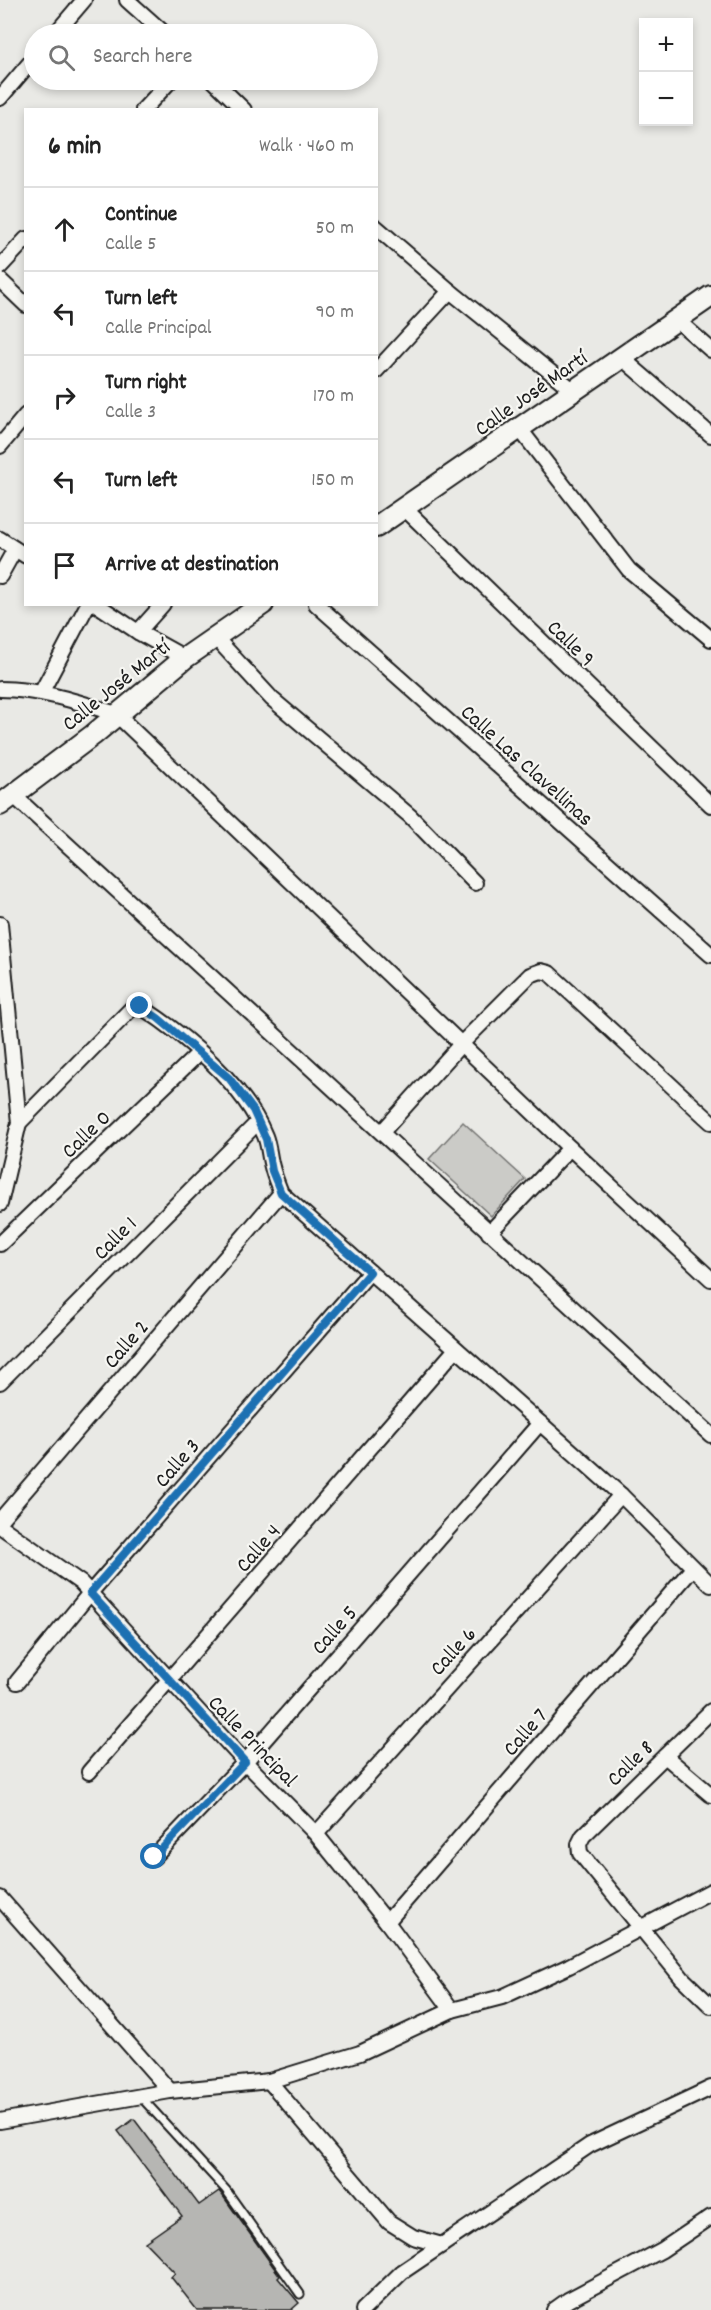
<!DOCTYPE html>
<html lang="en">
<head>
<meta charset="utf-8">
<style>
  :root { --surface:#fff; --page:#f2f2f2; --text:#222; --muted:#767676; --line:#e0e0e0 }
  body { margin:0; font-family:Dekko,sans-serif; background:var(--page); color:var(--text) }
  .controls { position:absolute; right:18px; top:18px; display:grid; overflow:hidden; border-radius:0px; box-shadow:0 3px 9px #0003 }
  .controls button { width:54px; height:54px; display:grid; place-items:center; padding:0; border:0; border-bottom:2px solid var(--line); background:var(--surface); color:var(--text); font:30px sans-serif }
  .stop { position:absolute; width:18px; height:18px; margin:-14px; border:4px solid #1f6fb2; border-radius:50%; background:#fff }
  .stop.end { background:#1f6fb2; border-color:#fff; box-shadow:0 2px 6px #0008 }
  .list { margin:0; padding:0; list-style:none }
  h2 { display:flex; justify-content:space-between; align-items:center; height:78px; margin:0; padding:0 24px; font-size:26px }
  h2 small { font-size:20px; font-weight:400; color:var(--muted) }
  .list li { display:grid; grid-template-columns:39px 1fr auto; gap:18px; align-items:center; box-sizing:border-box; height:84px; padding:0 24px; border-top:2px solid var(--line) }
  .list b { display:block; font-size:22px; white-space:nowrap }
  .list p { margin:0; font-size:20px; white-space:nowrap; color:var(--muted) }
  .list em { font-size:20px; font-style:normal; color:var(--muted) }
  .icon { flex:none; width:33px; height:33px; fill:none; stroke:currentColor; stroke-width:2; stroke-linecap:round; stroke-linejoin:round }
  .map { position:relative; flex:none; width:711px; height:2310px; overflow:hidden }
  .search { position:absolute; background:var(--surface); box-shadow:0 3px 9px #0003; left:24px; top:24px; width:354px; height:66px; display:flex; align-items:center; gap:15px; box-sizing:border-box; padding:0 21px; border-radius:33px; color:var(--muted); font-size:22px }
  .panel { position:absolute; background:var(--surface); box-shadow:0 3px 9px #0003; left:24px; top:108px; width:354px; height:498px; border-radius:0px }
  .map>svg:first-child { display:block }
</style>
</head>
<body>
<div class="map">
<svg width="711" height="2310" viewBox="0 0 711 2310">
  <rect width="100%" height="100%" fill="#e9e9e5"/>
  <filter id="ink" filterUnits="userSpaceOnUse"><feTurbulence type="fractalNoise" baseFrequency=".0167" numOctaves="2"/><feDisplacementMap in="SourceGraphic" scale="12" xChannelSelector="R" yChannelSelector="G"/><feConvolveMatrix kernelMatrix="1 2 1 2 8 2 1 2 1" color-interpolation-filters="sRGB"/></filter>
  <g filter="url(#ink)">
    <polygon fill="#cbcbc7" stroke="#747472" stroke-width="1.5" points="463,1122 525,1179 491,1216 429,1159"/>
    <polygon fill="#b6b6b3" stroke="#1c1c1c" stroke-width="1.5" points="134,2119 199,2205 219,2191 223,2196 280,2276 278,2278 299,2303 291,2310 197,2310 171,2277 175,2273 145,2242 182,2216 118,2131"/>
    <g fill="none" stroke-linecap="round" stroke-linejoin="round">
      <defs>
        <polyline id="lane" points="140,2096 226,2190 300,2294"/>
        <g id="street">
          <polyline points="127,0 165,34"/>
          <polyline points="55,34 84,0"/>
          <polyline points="213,80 244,110"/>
          <polyline points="0,98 34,58"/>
          <polyline points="143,110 171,80"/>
          <polyline points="376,227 450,291 574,391"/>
          <polyline points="0,267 26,239"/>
          <polyline points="0,280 26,305"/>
          <polyline points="677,320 711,350"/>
          <polyline points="622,358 711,435"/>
          <polyline points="376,371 450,291"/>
          <polyline points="519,428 629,570 711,639"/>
          <polyline points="0,446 26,415"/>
          <polyline points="404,508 711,805"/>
          <polyline points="0,539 26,556"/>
          <polyline points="0,576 15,549"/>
          <polyline points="96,604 138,632 185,658"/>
          <polyline points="316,604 711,955"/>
          <polyline points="138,632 163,604"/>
          <polyline points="215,637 272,699 410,816 475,883"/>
          <path d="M0 689C40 689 78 702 116 714L570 1148 711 1279"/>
          <polyline points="41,693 88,604"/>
          <polyline points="12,794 711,1435"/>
          <polyline points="0,924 19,1123 0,1204"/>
          <path d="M19 1123 131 1009 140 1006C186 1036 244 1084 265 1136 269 1146 269 1157 272 1167 274 1176 278 1185 281 1193L621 1495 711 1585"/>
          <polyline points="382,1132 462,1043 530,975 541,971 549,973 711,1122"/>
          <polyline points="489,1233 570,1148"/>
          <polyline points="0,1244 199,1053"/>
          <polyline points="0,1382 258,1122"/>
          <polyline points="0,1520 281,1193"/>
          <polyline points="0,1526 81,1583 245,1762 316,1834 387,1922 452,2010"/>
          <polyline points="17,1682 90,1593 370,1272"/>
          <polyline points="711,1711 583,1836 579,1844 580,1853 682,1978 711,2006"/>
          <polyline points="665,1756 711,1795"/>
          <polyline points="89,1772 456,1349"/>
          <polyline points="316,1834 621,1495"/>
          <polyline points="154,1857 245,1762 540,1423"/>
          <polyline points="0,1898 170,2091"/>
          <polyline points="387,1922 693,1568"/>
          <polyline points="269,2081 389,2222 413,2237 442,2245"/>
          <polyline points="0,2121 170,2091 269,2081 360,2053 452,2010 502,1997 569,1966 711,1891"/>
          <polyline points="363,2310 402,2272 590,2145 711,2088"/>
          <polyline points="554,2310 568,2300 662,2250 711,2217"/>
        </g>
        <g id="secondary">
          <polyline points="376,527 711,296"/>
          <polyline points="0,805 93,735 185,658 263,604"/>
        </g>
      </defs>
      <use href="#lane" stroke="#1c1c1c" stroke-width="11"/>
      <use href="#street" stroke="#1c1c1c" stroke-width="18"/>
      <use href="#secondary" stroke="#1c1c1c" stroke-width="24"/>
      <use href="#lane" stroke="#f6f6f2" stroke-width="7"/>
      <use href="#street" stroke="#f6f6f2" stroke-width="14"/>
      <use href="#secondary" stroke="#f6f6f2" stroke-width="20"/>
    </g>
  </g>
  <g fill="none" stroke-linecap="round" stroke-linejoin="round" filter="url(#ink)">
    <polyline stroke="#1f6fb2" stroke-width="8" points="140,1006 158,1018 229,1078 253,1110 266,1139 272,1171 281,1193 370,1272 90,1593 245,1762 154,1857"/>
  </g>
  <g text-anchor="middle" stroke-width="4.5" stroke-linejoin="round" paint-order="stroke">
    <g font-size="22" fill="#1c1c1c" stroke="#f6f6f2">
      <text transform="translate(530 392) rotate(-35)" y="8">Calle José Martí</text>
      <text transform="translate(572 642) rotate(44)" y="8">Calle 9</text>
      <text transform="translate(115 684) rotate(-39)" y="8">Calle José Martí</text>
      <text transform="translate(528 764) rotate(42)" y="8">Calle Las Clavellinas</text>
      <text transform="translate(85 1133) rotate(-44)" y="8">Calle 0</text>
      <text transform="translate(114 1237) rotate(-45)" y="8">Calle 1</text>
      <text transform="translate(125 1343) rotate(-49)" y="8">Calle 2</text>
      <text transform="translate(176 1462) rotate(-49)" y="8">Calle 3</text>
      <text transform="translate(257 1547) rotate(-49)" y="8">Calle 4</text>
      <text transform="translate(333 1629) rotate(-49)" y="8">Calle 5</text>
      <text transform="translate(452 1650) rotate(-48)" y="8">Calle 6</text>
      <text transform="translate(524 1731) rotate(-49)" y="8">Calle 7</text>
      <text transform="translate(254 1740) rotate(46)" y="8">Calle Principal</text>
      <text transform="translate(629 1762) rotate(-44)" y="8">Calle 8</text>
    </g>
  </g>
</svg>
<div class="controls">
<button>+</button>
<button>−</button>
</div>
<div class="stop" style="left:154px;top:1857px"></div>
<div class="stop end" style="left:140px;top:1006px"></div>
<div class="search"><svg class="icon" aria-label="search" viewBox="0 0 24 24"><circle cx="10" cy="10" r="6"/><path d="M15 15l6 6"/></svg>Search here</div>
<section class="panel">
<h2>6 min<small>Walk · 460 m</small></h2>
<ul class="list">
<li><svg class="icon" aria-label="ahead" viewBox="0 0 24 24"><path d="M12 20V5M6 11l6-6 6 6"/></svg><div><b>Continue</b><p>Calle 5</p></div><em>50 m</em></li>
<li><svg class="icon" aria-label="left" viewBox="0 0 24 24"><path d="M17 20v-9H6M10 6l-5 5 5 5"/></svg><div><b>Turn left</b><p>Calle Principal</p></div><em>90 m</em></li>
<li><svg class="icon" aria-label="right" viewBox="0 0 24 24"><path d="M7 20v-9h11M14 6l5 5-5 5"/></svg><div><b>Turn right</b><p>Calle 3</p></div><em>170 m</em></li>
<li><svg class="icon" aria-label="left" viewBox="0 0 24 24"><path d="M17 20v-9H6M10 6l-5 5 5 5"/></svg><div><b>Turn left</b></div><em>150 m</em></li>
<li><svg class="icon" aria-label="arrive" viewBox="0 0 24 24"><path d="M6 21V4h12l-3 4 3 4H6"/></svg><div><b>Arrive at destination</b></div></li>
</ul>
</section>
</div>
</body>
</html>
